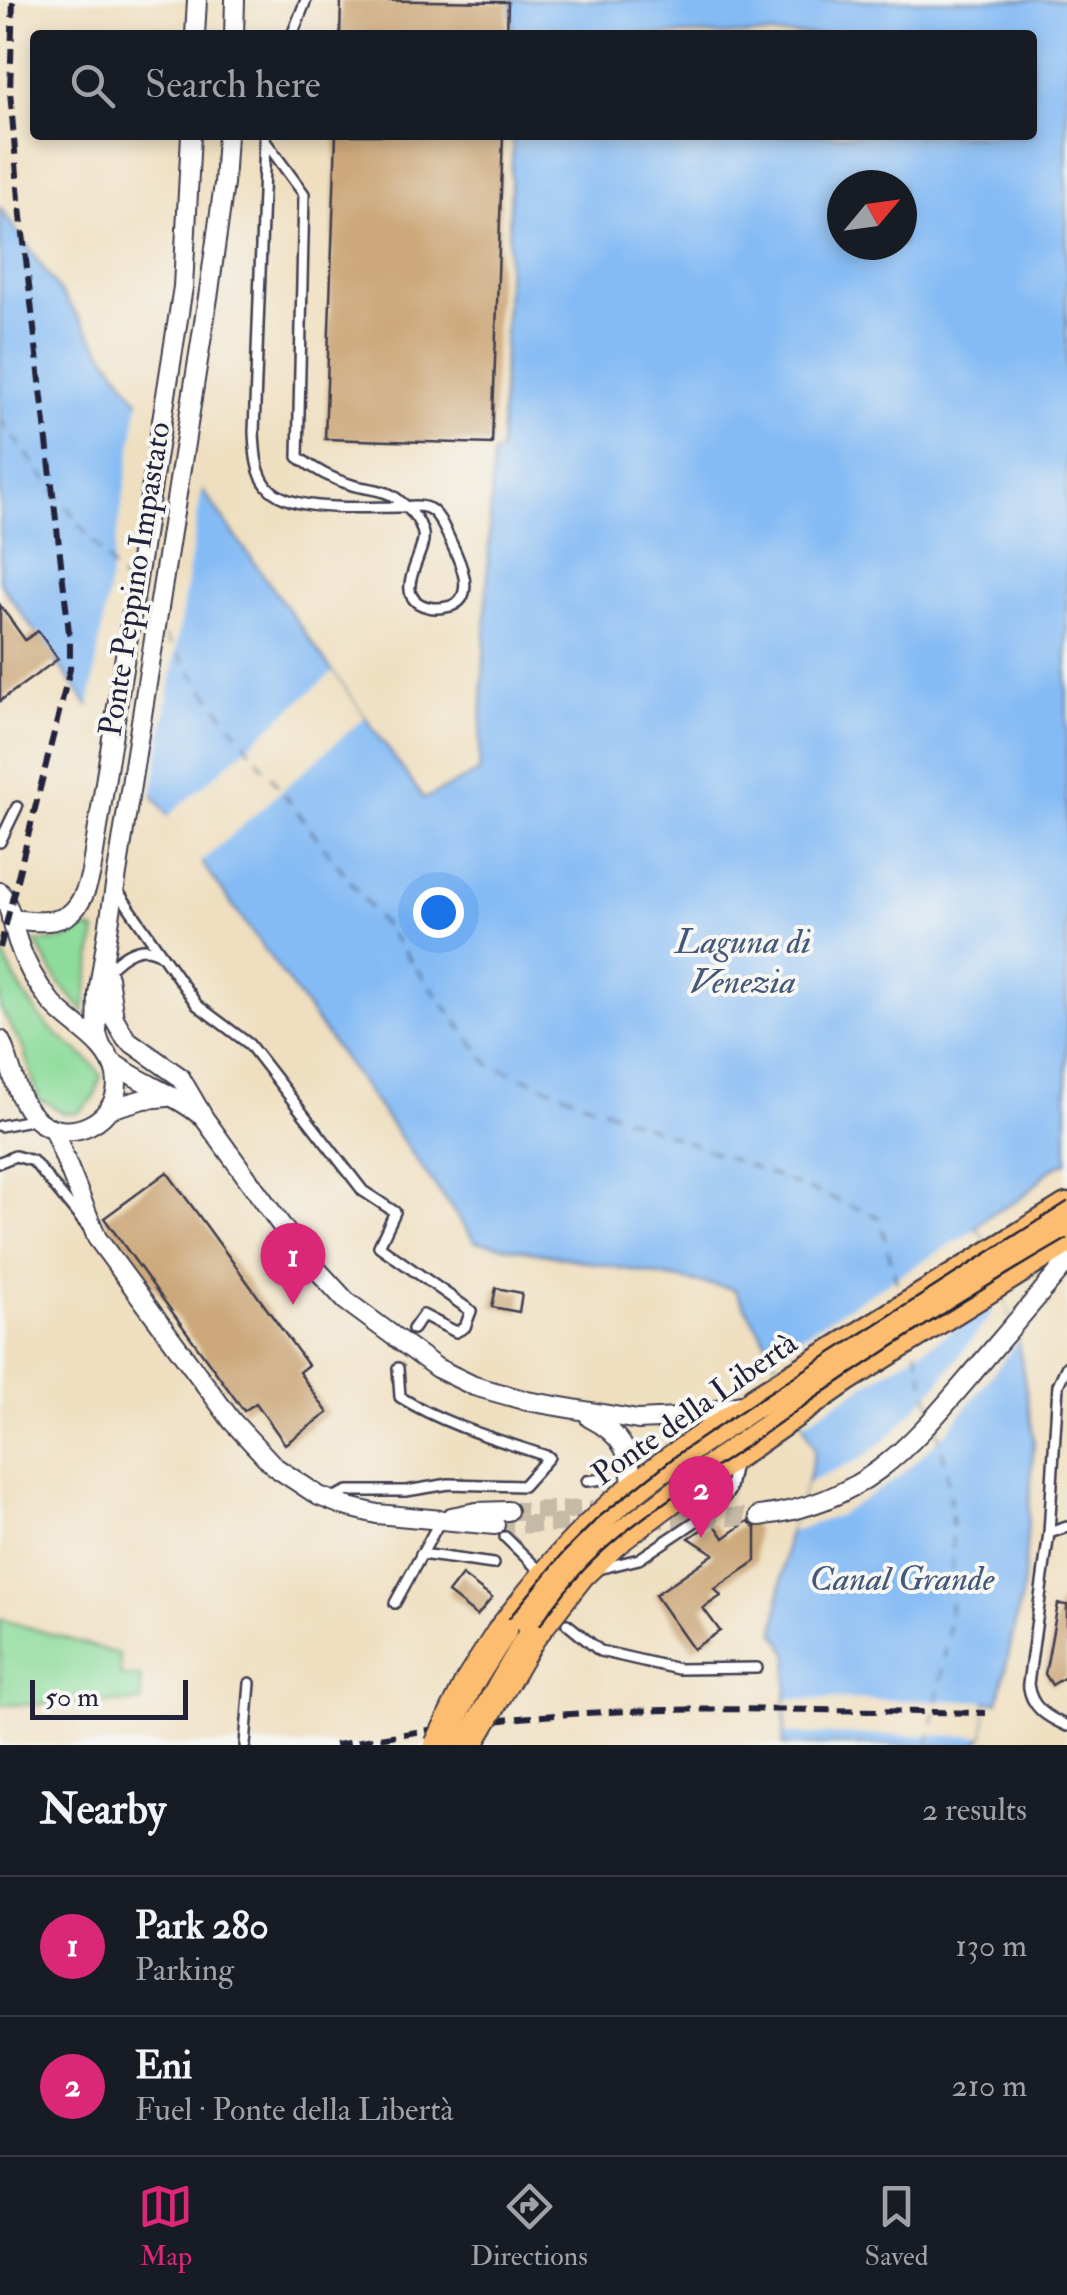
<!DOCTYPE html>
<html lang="en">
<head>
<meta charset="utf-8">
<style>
  :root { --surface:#171b24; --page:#20242c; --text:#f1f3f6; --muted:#9ea1a6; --line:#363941; --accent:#db2777 }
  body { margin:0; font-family:"IM FELL Double Pica",serif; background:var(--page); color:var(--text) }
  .compass { position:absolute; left:827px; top:170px; width:90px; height:90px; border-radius:50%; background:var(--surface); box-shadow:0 5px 15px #0003; rotate:61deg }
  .scale { position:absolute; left:30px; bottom:25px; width:158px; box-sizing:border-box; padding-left:10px; border:5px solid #22223b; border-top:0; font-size:28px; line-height:35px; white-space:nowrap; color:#22223b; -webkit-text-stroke:8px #f6f6f2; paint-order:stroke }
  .you { position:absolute; left:438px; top:912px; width:35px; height:35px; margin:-25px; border:8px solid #fff; border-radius:50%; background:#1a73e8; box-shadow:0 0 0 15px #1a73e833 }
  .badge { display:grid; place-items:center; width:65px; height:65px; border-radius:50%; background:var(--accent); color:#fff; font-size:32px; font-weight:700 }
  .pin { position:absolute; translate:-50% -82px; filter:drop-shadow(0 2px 5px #0008) }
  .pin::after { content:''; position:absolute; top:52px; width:35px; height:30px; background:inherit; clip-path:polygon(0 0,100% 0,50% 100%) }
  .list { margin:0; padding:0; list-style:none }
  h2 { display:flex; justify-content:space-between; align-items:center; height:130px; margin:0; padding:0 40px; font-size:42px }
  h2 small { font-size:32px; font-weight:400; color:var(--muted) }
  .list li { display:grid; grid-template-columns:65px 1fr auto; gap:30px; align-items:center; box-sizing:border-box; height:140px; padding:0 40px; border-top:2px solid var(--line) }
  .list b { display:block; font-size:38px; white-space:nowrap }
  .list p { margin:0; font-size:32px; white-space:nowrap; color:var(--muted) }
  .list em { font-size:32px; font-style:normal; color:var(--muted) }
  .icon { flex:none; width:55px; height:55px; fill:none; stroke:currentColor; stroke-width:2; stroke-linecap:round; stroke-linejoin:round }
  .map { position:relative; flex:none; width:1067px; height:1745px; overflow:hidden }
  .search { position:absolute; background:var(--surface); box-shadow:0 5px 15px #0003; left:30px; right:30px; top:30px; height:110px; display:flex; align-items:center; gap:25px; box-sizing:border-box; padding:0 35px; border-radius:10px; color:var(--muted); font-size:38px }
  .sheet { height:410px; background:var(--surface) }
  nav { display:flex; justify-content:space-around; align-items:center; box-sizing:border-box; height:140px; border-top:2px solid var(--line); background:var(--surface); font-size:28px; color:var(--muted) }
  nav a { display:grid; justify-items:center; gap:5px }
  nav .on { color:var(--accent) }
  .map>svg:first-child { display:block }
</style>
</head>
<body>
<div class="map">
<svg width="1067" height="1745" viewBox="0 0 1067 1745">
  <rect width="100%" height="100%" fill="#f6f6f2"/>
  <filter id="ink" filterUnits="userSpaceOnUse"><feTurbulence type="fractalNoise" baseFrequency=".01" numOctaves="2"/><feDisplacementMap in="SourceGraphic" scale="20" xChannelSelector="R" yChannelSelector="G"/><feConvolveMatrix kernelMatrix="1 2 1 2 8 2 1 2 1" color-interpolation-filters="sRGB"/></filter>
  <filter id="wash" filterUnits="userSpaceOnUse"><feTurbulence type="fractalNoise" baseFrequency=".0048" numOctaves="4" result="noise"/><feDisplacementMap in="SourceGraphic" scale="40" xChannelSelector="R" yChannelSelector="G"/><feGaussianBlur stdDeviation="2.25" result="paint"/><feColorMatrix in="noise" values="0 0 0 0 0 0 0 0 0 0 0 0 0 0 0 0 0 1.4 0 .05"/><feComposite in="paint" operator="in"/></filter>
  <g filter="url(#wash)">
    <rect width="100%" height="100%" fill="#efdfc0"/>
    <g fill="#8edc9b" stroke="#587f6b" stroke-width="2.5">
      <polygon points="84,928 96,931 84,1011 59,983 36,942 64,940"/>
      <path d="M0 945C11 975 27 1003 49 1027 65 1044 89 1055 101 1076L95 1097 78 1113H63L45 1101 40 1102 23 1048 0 1008Z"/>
      <polygon points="0,1619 119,1654 121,1677 140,1676 142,1702 0,1705"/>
    </g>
    <path fill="#85bbf4" stroke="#546e98" stroke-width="2.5" fill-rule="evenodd" d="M512 0H1067V1162C1043 1169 1036 1189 1016 1201 998 1212 991 1211 976 1228L983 1237 1018 1341 1034 1441 1023 1588 998 1702H985L984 1736 975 1745H783L789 1655 775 1631 787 1539 807 1483 815 1450 771 1349 734 1289 475 1241 0 583V208L424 799 479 772 493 454 500 452 513 135H1032V35H512ZM842 185H902V245H842Z"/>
    <g fill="#efdfc0">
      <polygon points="140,395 203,482 151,803 88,715"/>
      <polygon points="333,672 365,717 200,863 167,817"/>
      <polygon points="976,1229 983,1237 1018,1341 948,1431 897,1478 839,1515 790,1532 807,1483 861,1459 891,1435 937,1385 993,1312 989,1308 804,1423 771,1349 792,1341"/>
      <polygon points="787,1699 985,1701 984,1736 786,1734"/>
    </g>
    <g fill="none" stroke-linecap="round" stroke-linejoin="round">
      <g stroke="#45587c" stroke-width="2.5" stroke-dasharray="12 10" stroke-linecap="butt">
        <polyline points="0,419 129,589"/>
        <polyline points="140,604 150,617"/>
        <polyline points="164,636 489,1064 879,1217 900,1294"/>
        <polyline points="916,1350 932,1410"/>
        <path d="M928 1745C951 1642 965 1531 937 1428"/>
      </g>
    </g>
    <g id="blocks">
      <g fill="#cca87a">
        <polygon points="341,0 508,2 507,35 340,35"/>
        <polygon points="336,135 503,135 492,444 325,439"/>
        <polygon points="0,605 25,640 38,631 58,659 0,701"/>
        <polygon points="167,1172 308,1365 299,1372 328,1413 285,1444 256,1403 244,1411 104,1218"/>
        <polygon points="496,1288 522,1293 519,1312 492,1307"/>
        <polygon points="748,1521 756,1528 756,1561 715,1589 721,1596 703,1608 720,1631 693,1649 655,1595 714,1554 689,1538 713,1522 724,1538"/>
        <polygon points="462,1575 492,1598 477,1616 448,1593"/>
        <polygon points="1058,1604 1067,1605 1067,1676 1052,1685 1045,1674"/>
      </g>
    </g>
  </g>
  <g filter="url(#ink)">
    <use href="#blocks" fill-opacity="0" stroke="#413e4f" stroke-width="2.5"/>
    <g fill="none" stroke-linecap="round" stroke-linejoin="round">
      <g stroke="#c6b9a5" stroke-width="18" stroke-dasharray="18 9" stroke-linecap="butt">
        <polyline points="508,1511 658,1508"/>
        <polyline points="646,1520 759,1516"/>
        <polyline points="495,1525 600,1522"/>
      </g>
      <defs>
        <g id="service">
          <polyline points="292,35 306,0"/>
          <path d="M265 141 304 194 298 457C315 470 331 479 352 485 365 489 385 489 396 498 407 506 421 520 423 534 427 554 388 597 428 607 435 609 443 608 451 606 479 596 457 555 449 538 438 515 434 502 405 507 370 506 290 515 267 486 255 471 255 449 254 432L265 141V135"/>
          <polyline points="0,842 17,807"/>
          <polyline points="162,955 197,1005 249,1044 363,1191 395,1212 379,1246 471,1311 465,1327 456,1332 423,1315 413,1329"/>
          <path d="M108 970C123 954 142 941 162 955L117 890"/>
          <polyline points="0,1126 36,1119"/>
          <polyline points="0,1162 15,1156 33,1161 86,1225"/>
          <path d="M1067 1366 1058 1385 1049 1533 1028 1684C1031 1708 1047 1717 1067 1726"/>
          <polyline points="587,1481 604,1479"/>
          <path d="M332 1498 348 1491H406L449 1484 523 1486 549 1457C499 1440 445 1425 400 1397L398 1368"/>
          <polyline points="1049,1533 1067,1527"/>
          <polyline points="505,1537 541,1572"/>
          <polyline points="421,1554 493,1564"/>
          <polyline points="598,1569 639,1559 717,1507 729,1492 735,1463"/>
          <polyline points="395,1603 441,1519"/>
          <polyline points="567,1624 600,1651 678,1669 757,1668"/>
          <polyline points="245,1745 250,1683"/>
        </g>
        <g id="minor">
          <polyline points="195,35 197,0"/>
          <polyline points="234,35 235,0"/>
          <path d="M0 892C11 907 12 924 18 942 25 964 37 984 51 1002 71 1026 110 1042 116 1075 125 1120 65 1149 34 1117 15 1098 12 1064 0 1040"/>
          <path d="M11 919C59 925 79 923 91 872L183 287 191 135"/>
          <polyline points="108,977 114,1018 126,1039 180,1077 204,1118 299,1250 346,1301 437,1368 474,1386 527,1401 638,1420 677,1418 741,1405"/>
          <polyline points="101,1046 97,1034 98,994 209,291 224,184 227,135"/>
          <path d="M112 1062C140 1083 174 1094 199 1114"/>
          <polyline points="109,1109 144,1099 167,1097"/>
          <polyline points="53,1129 97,1238 232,1421 275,1467 319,1496 345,1506 377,1514 495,1525"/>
          <path d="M590 1418C622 1434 634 1456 631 1492"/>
          <path d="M759 1516C862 1504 908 1449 971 1375 1003 1337 1035 1300 1067 1262"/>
          <polyline points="451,1517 476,1512 508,1511"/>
        </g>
        <g id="primary">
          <path d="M502 1631C532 1592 563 1553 599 1519 646 1474 703 1439 756 1402"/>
          <polyline points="531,1637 581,1573 615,1541 692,1483"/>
        </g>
        <g id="trunk">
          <polyline points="756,1402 1067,1209"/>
          <polyline points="692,1483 846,1376 1067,1238"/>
        </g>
      </defs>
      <use href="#service" stroke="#413e4f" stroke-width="14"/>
      <use href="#minor" stroke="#413e4f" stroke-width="22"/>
      <use href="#primary" stroke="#413e4f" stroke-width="32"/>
      <use href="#trunk" stroke="#413e4f" stroke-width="35"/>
      <use href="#service" stroke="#fff" stroke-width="9"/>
      <use href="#minor" stroke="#fff" stroke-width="18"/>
      <use href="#primary" stroke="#fcbd6f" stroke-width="28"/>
      <use href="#trunk" stroke="#fcbd6f" stroke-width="30"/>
      <g stroke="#22223b" stroke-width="2.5">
        <polyline points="436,1745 471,1675 500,1629 564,1552 599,1517 682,1451 765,1395 1067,1202"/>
        <path d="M469 1745C501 1686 535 1624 580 1574 622 1527 691 1485 742 1449 847 1375 956 1303 1067 1239"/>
      </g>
      <g stroke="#22223b" stroke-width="6" stroke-dasharray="15 8" stroke-linecap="butt">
        <polyline points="0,948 70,669 70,641 19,199 10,91 13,0"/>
        <path d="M335 1745C400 1735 465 1723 531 1717 682 1704 835 1711 986 1713"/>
      </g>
      <defs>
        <g id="primary-bridge">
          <polyline points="439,1745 469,1683 502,1631"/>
          <polyline points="468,1745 531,1637"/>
        </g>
      </defs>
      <use href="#primary-bridge" stroke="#413e4f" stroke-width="32" stroke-linecap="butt"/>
      <use href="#primary-bridge" stroke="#fcbd6f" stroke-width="28"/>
    </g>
  </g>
  <g text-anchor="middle" stroke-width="8" stroke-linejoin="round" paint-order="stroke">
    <g font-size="32" fill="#22223b" stroke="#f6f6f2">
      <text transform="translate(134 579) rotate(-81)" y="11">Ponte Peppino Impastato</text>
      <text transform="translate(694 1408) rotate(-35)" y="11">Ponte della Libertà</text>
    </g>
    <g font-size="35" font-style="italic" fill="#45587c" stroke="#f6f6f2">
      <text x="743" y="953">Laguna di<tspan x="743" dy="40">Venezia</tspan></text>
      <text x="902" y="1590">Canal Grande</text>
    </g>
  </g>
</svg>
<svg class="compass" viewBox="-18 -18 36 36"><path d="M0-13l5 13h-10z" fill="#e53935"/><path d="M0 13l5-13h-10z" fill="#9ea1a6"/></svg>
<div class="scale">50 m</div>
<div class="you"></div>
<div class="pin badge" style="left:293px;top:1305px">1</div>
<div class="pin badge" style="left:701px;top:1538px">2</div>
<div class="search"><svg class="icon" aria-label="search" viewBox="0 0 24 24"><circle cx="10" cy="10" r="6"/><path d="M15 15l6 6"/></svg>Search here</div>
</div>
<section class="sheet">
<h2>Nearby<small>2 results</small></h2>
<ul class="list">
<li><span class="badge">1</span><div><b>Park 280</b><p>Parking</p></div><em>130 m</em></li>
<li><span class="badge">2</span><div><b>Eni</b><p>Fuel · Ponte della Libertà</p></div><em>210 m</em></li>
</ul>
</section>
<nav>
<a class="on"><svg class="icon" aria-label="map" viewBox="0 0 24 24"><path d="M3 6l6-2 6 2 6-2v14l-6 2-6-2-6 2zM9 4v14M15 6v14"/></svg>Map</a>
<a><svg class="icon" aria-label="directions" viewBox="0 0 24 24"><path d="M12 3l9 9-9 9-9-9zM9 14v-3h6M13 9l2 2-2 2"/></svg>Directions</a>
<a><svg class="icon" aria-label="saved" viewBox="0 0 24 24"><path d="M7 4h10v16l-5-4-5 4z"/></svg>Saved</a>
</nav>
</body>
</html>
